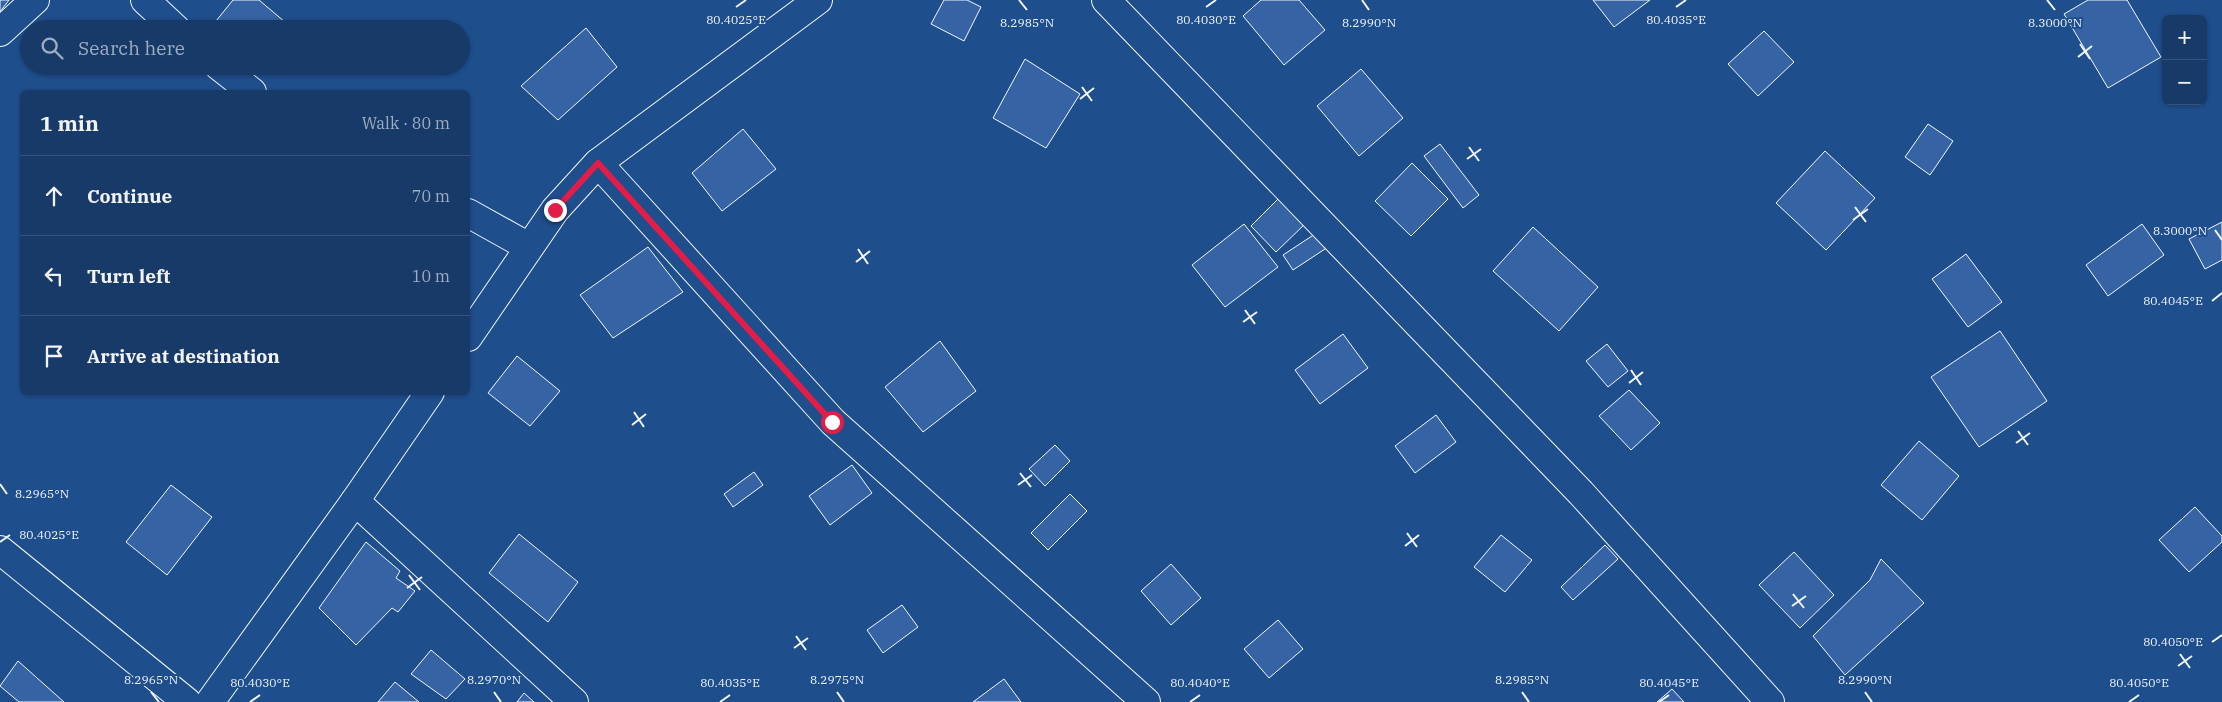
<!DOCTYPE html>
<html lang="en">
<head>
<meta charset="utf-8">
<style>
  :root { --surface:#173a69; --page:#20416f; --text:#f1f3f6; --muted:#9eadc0; --line:#36547d }
  body { margin:0; font-family:"IBM Plex Serif",serif; background:var(--page); color:var(--text) }
  .controls { position:absolute; right:15px; top:15px; display:grid; overflow:hidden; border-radius:8px; box-shadow:0 1px 4px #0004 }
  .controls button { width:45px; height:45px; display:grid; place-items:center; padding:0; border:0; border-bottom:1px solid var(--line); background:var(--surface); color:var(--text); font:25px sans-serif }
  .stop { position:absolute; width:15px; height:15px; margin:-11px; border:4px solid #e11d48; border-radius:50%; background:#fff }
  .stop.end { background:#e11d48; border-color:#fff; box-shadow:0 1px 5px #0008 }
  .list { margin:0; padding:0; list-style:none }
  h2 { display:flex; justify-content:space-between; align-items:center; height:65px; margin:0; padding:0 20px; font-size:21px }
  h2 small { font-size:16px; font-weight:400; color:var(--muted) }
  .list li { display:grid; grid-template-columns:32px 1fr auto; gap:15px; align-items:center; box-sizing:border-box; height:80px; padding:0 20px; border-top:1px solid var(--line) }
  .list b { display:block; font-size:19px; white-space:nowrap }
  .list em { font-size:16px; font-style:normal; color:var(--muted) }
  .icon { flex:none; width:28px; height:28px; fill:none; stroke:currentColor; stroke-width:2; stroke-linecap:round; stroke-linejoin:round }
  .map { position:relative; flex:none; width:2222px; height:702px; overflow:hidden }
  .search { position:absolute; background:var(--surface); box-shadow:0 1px 4px #0004; left:20px; top:20px; width:450px; height:55px; display:flex; align-items:center; gap:12px; box-sizing:border-box; padding:0 18px; border-radius:28px; color:var(--muted); font-size:19px }
  .panel { position:absolute; background:var(--surface); box-shadow:0 1px 4px #0004; left:20px; top:90px; width:450px; height:305px; border-radius:8px }
  .map>svg:first-child { display:block }
</style>
</head>
<body>
<div class="map">
<svg width="2222" height="702" viewBox="0 0 2222 702">
  <rect width="100%" height="100%" fill="#1f4e8c"/>
  <g fill="#3563a3" stroke="#f2f6ff">
    <polygon points="0,0 9,0 0,12"/>
    <polygon points="233,0 259,0 285,22 278,29 224,29 216,21"/>
    <polygon points="944,0 967,0 981,7 964,41 931,24"/>
    <polygon points="1261,0 1299,0 1325,30 1284,65 1243,16"/>
    <polygon points="1593,0 1650,0 1614,27"/>
    <polygon points="2088,0 2127,0 2161,57 2108,88 2064,14"/>
    <polygon points="586,28 617,67 558,120 521,86"/>
    <polygon points="1764,31 1794,62 1758,96 1728,64"/>
    <polygon points="1025,59 1080,94 1046,148 993,118"/>
    <polygon points="1361,69 1403,118 1359,156 1317,106"/>
    <polygon points="1928,124 1953,141 1930,175 1905,157"/>
    <polygon points="743,129 776,169 722,211 692,173"/>
    <polygon points="1440,144 1479,195 1463,208 1424,156"/>
    <polygon points="1825,151 1875,198 1826,250 1776,203"/>
    <polygon points="1412,163 1448,199 1411,236 1375,201"/>
    <polygon points="1281,196 1306,223 1276,252 1251,226"/>
    <polygon points="2222,222 2222,260 2205,269 2189,239"/>
    <polygon points="1244,224 1278,267 1225,307 1192,265"/>
    <polygon points="2142,224 2164,255 2108,296 2086,265"/>
    <polygon points="1533,227 1598,287 1559,331 1493,271"/>
    <polygon points="1318,232 1328,247 1293,270 1283,255"/>
    <polygon points="648,247 683,292 613,338 580,295"/>
    <polygon points="1966,254 2002,302 1968,327 1932,279"/>
    <polygon points="2000,331 2047,401 1979,447 1931,377"/>
    <polygon points="1343,334 1368,368 1320,404 1295,370"/>
    <polygon points="940,341 976,391 923,432 885,387"/>
    <polygon points="1607,344 1628,371 1608,387 1586,361"/>
    <polygon points="517,356 560,391 530,426 488,393"/>
    <polygon points="1629,390 1660,423 1631,450 1599,416"/>
    <polygon points="1436,415 1456,442 1415,473 1395,446"/>
    <polygon points="1919,441 1959,476 1922,520 1881,485"/>
    <polygon points="1055,445 1070,461 1045,486 1029,469"/>
    <polygon points="852,465 872,493 830,525 809,496"/>
    <polygon points="754,472 763,485 733,507 724,494"/>
    <polygon points="171,485 212,517 167,575 126,542"/>
    <polygon points="1070,494 1087,511 1048,550 1031,533"/>
    <polygon points="2195,507 2222,536 2222,542 2189,572 2159,540"/>
    <polygon points="519,534 578,582 548,622 489,573"/>
    <polygon points="1501,535 1532,560 1505,592 1474,567"/>
    <polygon points="366,542 400,571 396,578 415,591 398,612 392,608 356,645 319,608"/>
    <polygon points="1605,545 1618,559 1573,600 1561,587"/>
    <polygon points="1794,552 1834,595 1800,628 1759,585"/>
    <polygon points="1881,559 1924,603 1845,675 1813,636 1870,580"/>
    <polygon points="1171,564 1201,598 1171,625 1141,591"/>
    <polygon points="902,605 918,627 883,653 867,630"/>
    <polygon points="1278,620 1303,649 1269,678 1244,649"/>
    <polygon points="431,650 465,679 446,699 411,674"/>
    <polygon points="18,661 64,702 19,702 0,686"/>
    <polygon points="1004,679 1021,702 973,702"/>
    <polygon points="395,682 419,702 378,702"/>
    <polygon points="1672,689 1684,702 1657,702"/>
    <polygon points="524,693 534,702 517,702"/>
  </g>
  <g fill="none" stroke-linecap="round" stroke-linejoin="round">
    <defs>
      <g id="street">
        <polyline points="145,0 176,29"/>
        <polyline points="1106,0 1581,493 1770,702"/>
        <polyline points="0,32 35,0"/>
        <polyline points="219,66 252,92"/>
        <polyline points="598,163 833,422 1146,702"/>
        <polyline points="468,213 529,247"/>
        <polyline points="468,337 555,210 598,163 818,0"/>
        <polyline points="355,501 574,702"/>
        <polyline points="0,550 187,702"/>
        <polyline points="210,702 355,501 430,392"/>
      </g>
    </defs>
    <use href="#street" stroke="#f2f6ff" stroke-width="30"/>
    <use href="#street" stroke="#1f4e8c" stroke-width="28"/>
  </g>
  <g fill="none" stroke-linecap="round" stroke-linejoin="round">
    <polyline stroke="#e11d48" stroke-width="6" points="555,210 598,163 832,422"/>
  </g>
  <path fill="none" stroke="#f2f6ff" stroke-width="2" d="M1019 0 1027 10M1362 0 1369 10M2047 0 2055 10M736 7 746 0M1206 7 1216 0M1676 7 1686 0M2080 44 2090 59M2078 57 2092 46M1082 87 1092 101M1080 99 1094 88M1469 147 1479 161M1467 159 1481 149M1855 207 1866 222M1853 220 1868 209M2215 230 2222 240M858 249 868 264M856 262 870 251M2212 301 2222 293M1245 310 1255 324M1243 322 1257 312M1631 370 1641 385M1629 383 1643 372M634 412 644 427M632 425 646 414M2018 431 2028 445M2016 443 2030 433M1020 473 1031 487M0 484 7 494M1018 485 1032 475M1407 533 1417 547M0 542 10 535M1405 546 1419 535M409 575 420 590M407 588 422 577M1793 594 1804 608M1792 606 1806 596M796 636 806 650M2212 642 2222 635M794 648 808 638M2180 654 2190 668M2178 666 2192 656M151 692 159 702M494 692 501 702M837 692 844 702M1522 692 1529 702M1865 692 1872 702M250 702 260 695M720 702 730 695M1190 702 1200 695M1659 702 1669 695M2129 702 2139 695"/>
  <g font-size="12" text-anchor="middle" fill="#f2f6ff" stroke="#1f4e8c" stroke-width="4" stroke-linejoin="round" paint-order="stroke">
    <text x="736" y="24">80.4025°E</text>
    <text x="1206" y="24">80.4030°E</text>
    <text x="1676" y="24">80.4035°E</text>
    <text x="1027" y="27">8.2985°N</text>
    <text x="1369" y="27">8.2990°N</text>
    <text x="2055" y="27">8.3000°N</text>
    <text x="2180" y="235">8.3000°N</text>
    <text x="2173" y="305">80.4045°E</text>
    <text x="42" y="498">8.2965°N</text>
    <text x="49" y="539">80.4025°E</text>
    <text x="2173" y="646">80.4050°E</text>
    <text x="151" y="684">8.2965°N</text>
    <text x="494" y="684">8.2970°N</text>
    <text x="837" y="684">8.2975°N</text>
    <text x="1522" y="684">8.2985°N</text>
    <text x="1865" y="684">8.2990°N</text>
    <text x="260" y="687">80.4030°E</text>
    <text x="730" y="687">80.4035°E</text>
    <text x="1200" y="687">80.4040°E</text>
    <text x="1669" y="687">80.4045°E</text>
    <text x="2139" y="687">80.4050°E</text>
  </g>
</svg>
<div class="controls">
<button>+</button>
<button>−</button>
</div>
<div class="stop" style="left:832px;top:422px"></div>
<div class="stop end" style="left:555px;top:210px"></div>
<div class="search"><svg class="icon" aria-label="search" viewBox="0 0 24 24"><circle cx="10" cy="10" r="6"/><path d="M15 15l6 6"/></svg>Search here</div>
<section class="panel">
<h2>1 min<small>Walk · 80 m</small></h2>
<ul class="list">
<li><svg class="icon" aria-label="ahead" viewBox="0 0 24 24"><path d="M12 20V5M6 11l6-6 6 6"/></svg><div><b>Continue</b></div><em>70 m</em></li>
<li><svg class="icon" aria-label="left" viewBox="0 0 24 24"><path d="M17 20v-9H6M10 6l-5 5 5 5"/></svg><div><b>Turn left</b></div><em>10 m</em></li>
<li><svg class="icon" aria-label="arrive" viewBox="0 0 24 24"><path d="M6 21V4h12l-3 4 3 4H6"/></svg><div><b>Arrive at destination</b></div></li>
</ul>
</section>
</div>
</body>
</html>
